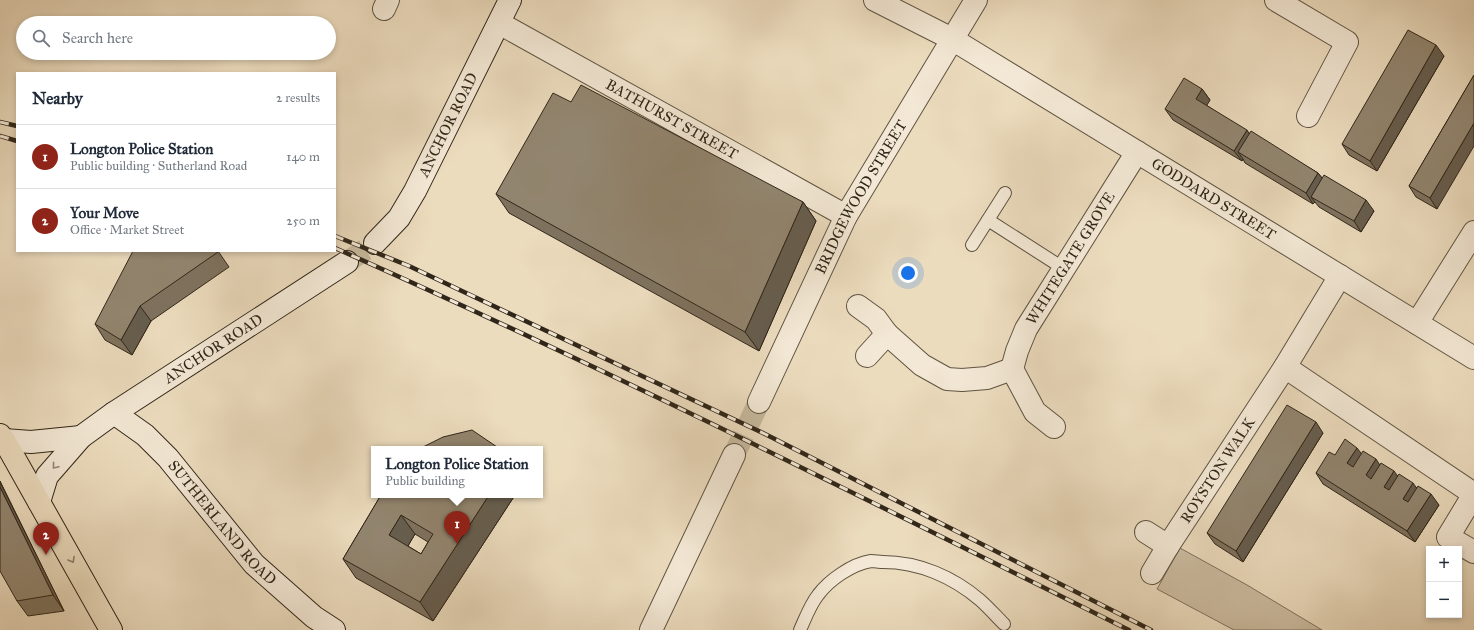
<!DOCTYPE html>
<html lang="en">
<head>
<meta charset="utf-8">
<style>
  :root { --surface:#fff; --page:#f6f6f7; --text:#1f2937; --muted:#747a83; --line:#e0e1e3; --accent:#8f2418 }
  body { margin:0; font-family:"IM FELL Great Primer",serif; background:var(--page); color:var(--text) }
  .controls { position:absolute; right:12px; bottom:12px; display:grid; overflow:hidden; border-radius:0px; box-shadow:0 2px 6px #0003 }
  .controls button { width:36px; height:36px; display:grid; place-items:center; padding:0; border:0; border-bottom:1px solid var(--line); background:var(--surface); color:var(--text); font:20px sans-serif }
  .you { position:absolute; left:908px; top:273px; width:14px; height:14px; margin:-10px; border:3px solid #fff; border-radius:50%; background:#1a73e8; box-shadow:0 0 0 6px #1a73e833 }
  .badge { display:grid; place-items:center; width:26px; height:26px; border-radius:50%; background:var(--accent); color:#fff; font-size:13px; font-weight:700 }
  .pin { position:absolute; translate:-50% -33px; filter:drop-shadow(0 1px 2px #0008) }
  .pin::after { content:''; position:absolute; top:21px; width:14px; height:12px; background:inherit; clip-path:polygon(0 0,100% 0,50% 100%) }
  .popup { position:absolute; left:371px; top:446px; width:172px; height:52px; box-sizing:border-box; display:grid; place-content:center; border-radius:0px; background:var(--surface); filter:drop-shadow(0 1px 3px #0005); font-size:13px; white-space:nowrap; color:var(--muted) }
  .popup b { font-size:15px; color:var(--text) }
  .popup::after { content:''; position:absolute; left:50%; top:100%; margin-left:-8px; border:8px solid transparent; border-top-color:var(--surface) }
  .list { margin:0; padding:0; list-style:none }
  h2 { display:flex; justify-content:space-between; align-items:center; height:52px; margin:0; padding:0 16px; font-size:17px }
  h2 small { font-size:13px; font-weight:400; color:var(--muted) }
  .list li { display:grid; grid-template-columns:26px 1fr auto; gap:12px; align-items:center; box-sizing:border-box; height:64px; padding:0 16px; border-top:1px solid var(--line) }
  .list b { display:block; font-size:15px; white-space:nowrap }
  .list p { margin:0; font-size:13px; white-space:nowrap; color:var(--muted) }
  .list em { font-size:13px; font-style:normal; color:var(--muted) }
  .icon { flex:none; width:22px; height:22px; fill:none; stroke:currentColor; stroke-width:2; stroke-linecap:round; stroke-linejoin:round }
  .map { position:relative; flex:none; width:1474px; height:630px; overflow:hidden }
  .search { position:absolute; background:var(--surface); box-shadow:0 2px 6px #0003; left:16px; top:16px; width:320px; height:44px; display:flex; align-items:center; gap:10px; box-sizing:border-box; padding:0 14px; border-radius:22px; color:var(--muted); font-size:15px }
  .panel { position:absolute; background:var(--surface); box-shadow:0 2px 6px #0003; left:16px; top:72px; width:320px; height:180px; border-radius:0px }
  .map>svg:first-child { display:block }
</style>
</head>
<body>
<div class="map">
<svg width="1474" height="630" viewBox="0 0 1474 630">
  <rect width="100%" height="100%" fill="#ecdcbe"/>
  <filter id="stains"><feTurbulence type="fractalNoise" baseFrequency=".005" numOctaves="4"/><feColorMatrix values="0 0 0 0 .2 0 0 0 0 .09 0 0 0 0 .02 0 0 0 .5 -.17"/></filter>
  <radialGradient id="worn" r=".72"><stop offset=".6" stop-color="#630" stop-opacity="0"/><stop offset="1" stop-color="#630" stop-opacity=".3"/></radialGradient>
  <polygon fill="#ccbda2" stroke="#7e725e" points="1180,548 1247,585 1322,630 1234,630 1157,589"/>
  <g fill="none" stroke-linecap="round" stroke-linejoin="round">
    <polyline stroke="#c6b89d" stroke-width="22" stroke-dasharray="22 11" stroke-linecap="butt" points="734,455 759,402"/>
    <polyline stroke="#c6b89d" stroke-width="22" stroke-dasharray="22 11" stroke-linecap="butt" points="347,262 375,243"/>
    <defs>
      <g id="lane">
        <polyline points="988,220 1063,268"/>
        <polyline points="972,245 1005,193"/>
        <path d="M800 630C805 619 810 605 818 595 829 580 852 564 871 561 875 561 879 562 883 562 919 562 953 577 980 600 988 607 996 616 1004 624"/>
      </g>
      <g id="street">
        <path id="s1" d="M875 0 952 39 1474 358"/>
        <polyline points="1276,0 1347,42 1308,116"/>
        <polyline points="384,9 388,0"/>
        <path id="s2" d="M499 23 846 216"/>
        <polyline points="858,306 876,319 887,334 922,365 947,379 962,380 987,378 1012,369"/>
        <polyline points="1417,323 1474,232"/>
        <polyline points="867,356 887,334"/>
        <polyline points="1285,367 1474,494 1448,537 1474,552"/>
        <path id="s3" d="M1012 369 1017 351 1026 329 1137 152"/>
        <polyline points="1012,369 1035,412 1054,427"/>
        <path id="s4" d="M759 402 846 216 976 0"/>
        <polyline points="1146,532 1168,546"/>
        <path id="s5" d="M1152 573 1168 546 1285 367 1340 276"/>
        <polyline points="651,630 734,455"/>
      </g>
      <g id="secondary">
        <path id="s6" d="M375 243 399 218 415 191 510 0"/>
        <path id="s7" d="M114 413 145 435 168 458 254 564 314 617 334 630"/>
        <polyline points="4,440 31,442 81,437"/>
        <path id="s8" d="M39 502 47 476 81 437 114 413 347 262"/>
      </g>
      <polyline id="primary" points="0,435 4,440 111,630"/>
    </defs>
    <use href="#lane" stroke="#5f5442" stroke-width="14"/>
    <use href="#street" stroke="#5f5442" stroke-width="24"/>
    <use href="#secondary" stroke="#302619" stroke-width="24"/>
    <use href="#primary" stroke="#302619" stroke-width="24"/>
    <use href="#lane" stroke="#f3e8d5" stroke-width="12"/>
    <use href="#street" stroke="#f3e8d5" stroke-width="22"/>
    <use href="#secondary" stroke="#f3e8d5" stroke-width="22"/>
    <use href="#primary" stroke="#ecdcbe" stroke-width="22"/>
    <defs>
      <g id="rail">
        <polyline points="0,122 17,126"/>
        <polyline points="0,136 17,141"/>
        <polyline points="335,236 409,266 765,434 1151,630"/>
        <path d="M335 248C603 367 866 499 1129 630"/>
      </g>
    </defs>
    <use href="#rail" stroke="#302619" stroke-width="4.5"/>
    <use href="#rail" stroke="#f3e8d5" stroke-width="3" stroke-dasharray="9" stroke-linecap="butt"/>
  </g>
  <g fill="#7e725f" stroke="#302619" fill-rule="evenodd">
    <polygon points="1444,56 1377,171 1349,155 1342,144"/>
    <polygon points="1474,75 1437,209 1416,197 1409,186"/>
    <polygon points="1202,89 1210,100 1206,105 1249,133 1318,173 1322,178 1374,211 1361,232 1319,207 1315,202 1313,204 1245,163 1243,159 1242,161 1173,120 1165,109"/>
    <polygon points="571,102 803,202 816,221 759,351 509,213 496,194"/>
    <polygon points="218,251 229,267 151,321 132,355 105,340 95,324"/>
    <polygon points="1323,433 1243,562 1215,544 1207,533"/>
    <polygon points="1361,454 1417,488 1439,505 1415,542 1323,484 1316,473 1335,455"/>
    <polygon points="0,481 64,611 28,616 17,601"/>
    <path d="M381 495H515L433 621 356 578 343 559ZM415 534 428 542 421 554 408 546Z"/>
  </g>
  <g fill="#665d4e" stroke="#302619">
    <polygon points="1436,45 1444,56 1377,171 1370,161"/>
    <polygon points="1202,89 1210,100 1204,110 1196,99"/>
    <polygon points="1474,123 1474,146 1437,209 1430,198"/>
    <polygon points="1247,130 1254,141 1238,152 1243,159 1242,161 1234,151"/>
    <polygon points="1318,173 1326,183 1311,197 1315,202 1313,204 1306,193"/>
    <polygon points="1366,200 1374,211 1361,232 1354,221"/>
    <polygon points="803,202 816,221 759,351 745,332"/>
    <polygon points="140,306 151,321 132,355 121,340"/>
    <polygon points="1316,422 1323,433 1243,562 1236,551"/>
    <polygon points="1357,448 1365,458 1355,474 1347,463"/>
    <polygon points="1376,459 1383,470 1373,486 1366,475"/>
    <polygon points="1394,471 1402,482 1392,497 1384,487"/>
    <polygon points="0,481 0,482 64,611 53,595 0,487"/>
    <polygon points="1413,483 1420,493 1410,509 1403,499"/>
    <polygon points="1431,494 1439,505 1415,542 1407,531"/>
    <polygon points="489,495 515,495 433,621 420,602"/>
    <polygon points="401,515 415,534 403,554 389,535"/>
  </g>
  <g fill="#92856f" stroke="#302619" fill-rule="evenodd">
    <polygon points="1408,30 1436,45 1370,161 1342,144"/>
    <polygon points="1474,75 1474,123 1430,198 1409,186"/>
    <polygon points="1184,78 1202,89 1196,99 1247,130 1234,151 1165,109"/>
    <polygon points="581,85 803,202 745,332 496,194 553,93 571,102"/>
    <polygon points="1251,131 1318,173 1306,193 1238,152"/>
    <polygon points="1324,175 1366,200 1354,221 1311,197"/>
    <polygon points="133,251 218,251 218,252 140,306 121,340 95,324"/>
    <polygon points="1287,405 1316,422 1236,551 1207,533"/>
    <polygon points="472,430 500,449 419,449 443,437"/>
    <polygon points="1345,439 1357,448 1347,463 1353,467 1363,451 1376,459 1366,475 1371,479 1381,463 1394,471 1384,487 1389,490 1399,474 1413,483 1403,499 1408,502 1418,486 1431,494 1407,531 1316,473 1329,452 1335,455"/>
    <polygon points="0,487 53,595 17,601 0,571"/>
    <path d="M381 495H489L420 602 343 559ZM401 515 433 534 421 554 389 535Z"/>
  </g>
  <defs><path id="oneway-chevron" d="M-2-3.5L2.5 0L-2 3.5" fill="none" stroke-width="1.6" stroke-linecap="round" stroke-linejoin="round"/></defs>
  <use stroke="#928777" href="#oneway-chevron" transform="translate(55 466) rotate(130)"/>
  <use stroke="#8e816c" href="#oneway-chevron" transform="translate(72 560) rotate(61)"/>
  <g text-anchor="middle" stroke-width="3" stroke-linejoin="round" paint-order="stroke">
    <g font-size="15" fill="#302619" stroke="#f3e8d5">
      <text dy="5" stroke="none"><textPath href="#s2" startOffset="198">BATHURST STREET</textPath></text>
      <text dy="5" stroke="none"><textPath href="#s6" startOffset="140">ANCHOR ROAD</textPath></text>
      <text dy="5" stroke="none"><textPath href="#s4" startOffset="229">BRIDGEWOOD STREET</textPath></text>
      <text dy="5" stroke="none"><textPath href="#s1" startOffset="393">GODDARD STREET</textPath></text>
      <text dy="5" stroke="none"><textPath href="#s3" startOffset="126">WHITEGATE GROVE</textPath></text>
      <text dy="5" stroke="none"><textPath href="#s8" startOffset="238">ANCHOR ROAD</textPath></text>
      <text dy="5" stroke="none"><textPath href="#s5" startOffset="122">ROYSTON WALK</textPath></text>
      <text dy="5" stroke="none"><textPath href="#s7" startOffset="155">SUTHERLAND ROAD</textPath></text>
    </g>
  </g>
  <rect width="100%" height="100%" filter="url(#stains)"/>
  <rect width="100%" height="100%" fill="url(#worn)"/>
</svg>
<div class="controls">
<button>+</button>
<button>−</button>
</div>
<div class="you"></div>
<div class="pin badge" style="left:457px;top:544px">1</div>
<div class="popup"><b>Longton Police Station</b>Public building</div>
<div class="pin badge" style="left:46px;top:555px">2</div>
<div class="search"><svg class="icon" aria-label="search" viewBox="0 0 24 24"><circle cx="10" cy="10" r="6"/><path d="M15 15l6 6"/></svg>Search here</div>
<section class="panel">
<h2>Nearby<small>2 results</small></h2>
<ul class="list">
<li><span class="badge">1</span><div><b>Longton Police Station</b><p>Public building · Sutherland Road</p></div><em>140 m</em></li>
<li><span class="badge">2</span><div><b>Your Move</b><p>Office · Market Street</p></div><em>250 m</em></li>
</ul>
</section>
</div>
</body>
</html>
